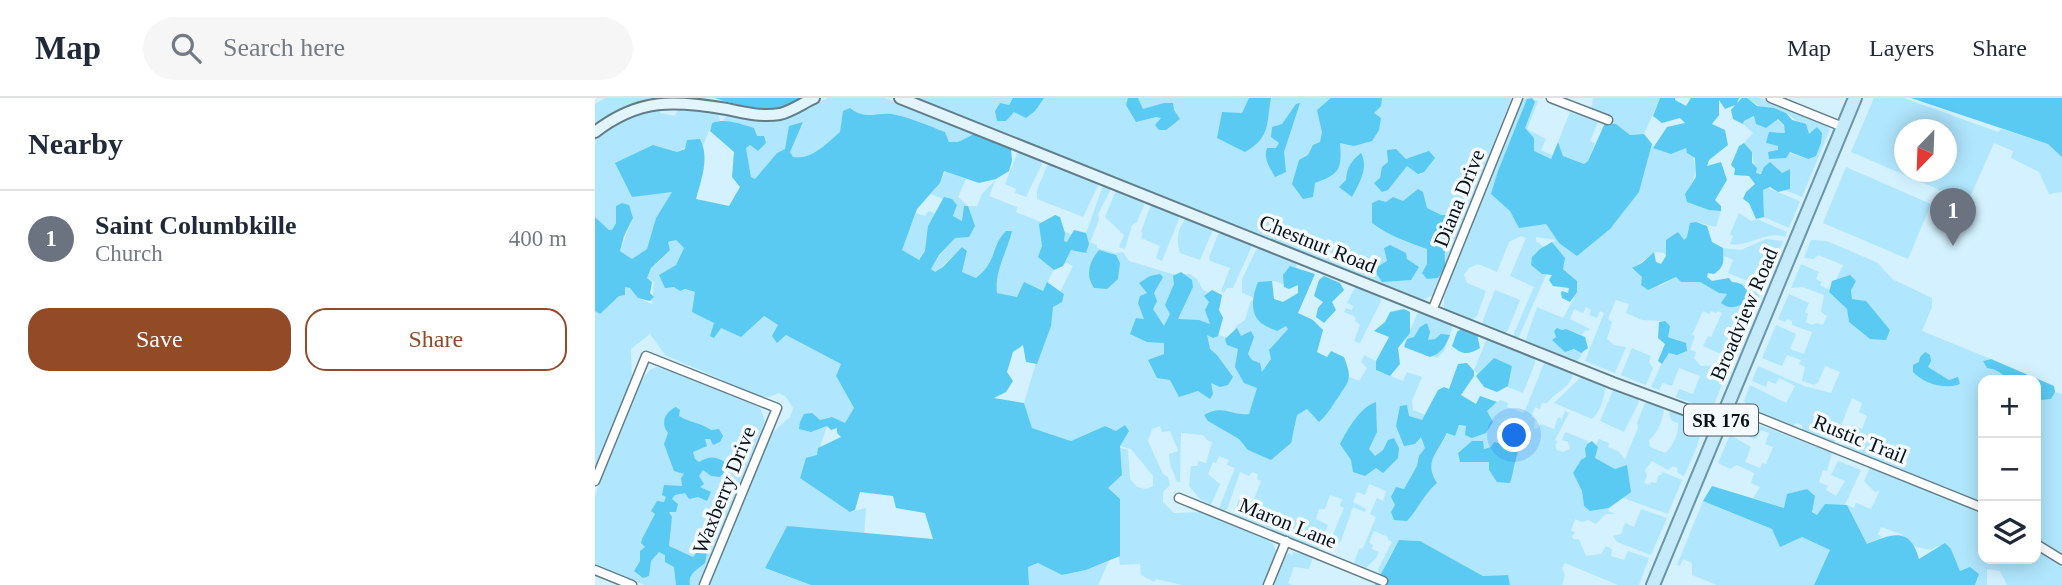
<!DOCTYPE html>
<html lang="en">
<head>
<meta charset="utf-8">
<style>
  :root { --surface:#fff; --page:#f6f6f7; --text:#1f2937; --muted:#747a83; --line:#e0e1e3; --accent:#924a27 }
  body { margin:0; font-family:Georgia,serif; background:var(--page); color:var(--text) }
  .controls { position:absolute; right:21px; bottom:21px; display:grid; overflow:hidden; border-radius:14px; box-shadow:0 4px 18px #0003 }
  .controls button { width:63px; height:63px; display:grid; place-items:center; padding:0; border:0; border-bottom:2px solid var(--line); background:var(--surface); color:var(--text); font:35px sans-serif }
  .compass { position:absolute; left:1299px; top:21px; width:63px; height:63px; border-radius:50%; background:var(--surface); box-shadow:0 4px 18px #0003; rotate:203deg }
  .you { position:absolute; left:920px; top:338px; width:24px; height:24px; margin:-18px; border:5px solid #fff; border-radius:50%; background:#1a73e8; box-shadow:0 0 0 10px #1a73e833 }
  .badge { display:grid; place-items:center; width:46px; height:46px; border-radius:50%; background:var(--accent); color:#fff; font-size:23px; font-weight:700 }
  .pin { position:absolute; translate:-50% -58px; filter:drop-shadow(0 2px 4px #0008) }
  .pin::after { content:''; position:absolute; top:37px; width:24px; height:21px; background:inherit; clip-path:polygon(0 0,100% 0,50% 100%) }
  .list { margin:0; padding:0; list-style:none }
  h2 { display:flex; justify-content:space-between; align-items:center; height:91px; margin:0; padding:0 28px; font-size:30px }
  h2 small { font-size:23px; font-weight:400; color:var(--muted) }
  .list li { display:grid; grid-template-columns:46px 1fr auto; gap:21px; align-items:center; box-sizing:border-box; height:98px; padding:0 28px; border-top:2px solid var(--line) }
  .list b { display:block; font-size:26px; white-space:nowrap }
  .list p { margin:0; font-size:23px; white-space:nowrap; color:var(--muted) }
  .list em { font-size:23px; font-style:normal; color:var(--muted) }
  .actions { display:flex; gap:14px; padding:21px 28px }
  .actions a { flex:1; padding:16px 0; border:2px solid var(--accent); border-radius:21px; text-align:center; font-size:24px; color:var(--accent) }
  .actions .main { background:var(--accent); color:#fff }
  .icon { flex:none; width:38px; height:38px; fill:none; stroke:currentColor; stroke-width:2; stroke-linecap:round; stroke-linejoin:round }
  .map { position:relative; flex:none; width:1467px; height:487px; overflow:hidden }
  header { display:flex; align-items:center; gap:42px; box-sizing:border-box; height:98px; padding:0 35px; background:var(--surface); border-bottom:2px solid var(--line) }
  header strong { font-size:33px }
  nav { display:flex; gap:38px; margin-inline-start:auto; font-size:24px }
  .search { width:490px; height:63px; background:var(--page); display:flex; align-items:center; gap:18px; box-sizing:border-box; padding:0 24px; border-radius:38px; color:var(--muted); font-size:26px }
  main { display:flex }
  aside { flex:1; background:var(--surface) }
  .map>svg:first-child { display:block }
</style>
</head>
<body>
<header>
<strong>Map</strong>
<div class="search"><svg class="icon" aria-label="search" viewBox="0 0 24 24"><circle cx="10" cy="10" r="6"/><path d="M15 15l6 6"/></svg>Search here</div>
<nav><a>Map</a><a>Layers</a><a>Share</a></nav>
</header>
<main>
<aside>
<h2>Nearby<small></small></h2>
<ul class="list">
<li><span class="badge" style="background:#6b7280">1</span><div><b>Saint Columbkille</b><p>Church</p></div><em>400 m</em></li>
</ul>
<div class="actions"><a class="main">Save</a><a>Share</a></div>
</aside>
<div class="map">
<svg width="1467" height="487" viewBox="0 0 1467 487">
  <rect width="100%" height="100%" fill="#d3f1fe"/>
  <g fill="#b0e7fe" fill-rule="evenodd">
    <path d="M10 0H61C39 4 18 13 0 28V6Z"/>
    <path d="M233 0H290L381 35 363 44H354L350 34C333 28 314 18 296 16 285 15 274 17 262 16 247 32 223 63 198 59L195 54 193 37 190 51 182 55 160 81 156 79 151 50 155 47 163 53 171 45 162 38 128 22 132 17C182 26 188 21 233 0Z"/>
    <polygon points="320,0 916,0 916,1 839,197 827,202"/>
    <path d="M931 0 943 3 932 31 951 41 946 52 957 57 943 90 951 126 964 145 1044 94 1057 46 1058 50 1091 49C1105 66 1102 78 1090 96L1114 112 1126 113 1121 129 1101 124 1092 140 1071 158 1069 155 1060 154 1037 171 1048 179V183L1065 188 1081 179 1086 184H1105L1124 195 1132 196 1151 189 1145 184 1166 194 1138 261 1108 248 1113 238 1116 239 1127 215 1123 213 1121 215 1116 213 1114 216 1108 213 1097 237 1100 238 1095 252 1101 254 1099 260 1106 268 1131 267 1128 261 1136 266 1119 306 1104 308 1081 299 1084 291 1098 296 1105 278 1084 270 1077 288 1068 285 1064 292 1056 289 1066 267 1084 242 1073 239 1070 223 1047 222 1031 215 1034 206 1021 202 1013 221 1017 224 1012 241 1019 247 1031 249 1020 275 990 263 1009 215 1005 213 1002 220 994 217 996 212 991 209 988 215 979 211 975 221 995 231 993 233 990 232 987 237 971 231 957 242 986 255 989 253 981 265 930 244 942 209 968 220 978 202 982 183 968 170 970 160 957 144 961 142 941 139V143L949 149 945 151 947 176 951 177 923 241 919 240V235L939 189 915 178 931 140 926 138 914 144 902 174 883 166 874 170 869 177 872 185 891 193 882 218 877 222 849 210V197L926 3Z"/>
    <polygon points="998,0 1065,0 1049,36 1035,37 1021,26 1014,25 1015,18 996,11"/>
    <path d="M1152 0H1165L1229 25 1235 31 1207 99 1190 92 1195 91 1194 71 1187 75H1160L1157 54 1149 45 1158 35 1148 26 1149 23C1164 15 1187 16 1191 35L1181 34 1171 45 1183 48V52L1213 61 1214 36C1211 30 1195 17 1189 14 1174 8 1166 12 1152 0Z"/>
    <path d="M1279 0H1309L1403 34 1406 31 1453 46 1467 54V94L1454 96 1444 74 1416 60 1418 53 1399 45 1373 104 1256 54ZM1310 32H1352V74H1310Z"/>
    <path d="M84 9 123 15 125 23 117 25 108 48 104 41 82 54 58 47 78 93 61 120 53 151 37 161 25 153 38 120 21 108V125L17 132H14L0 119V41C20 25 39 14 65 11V15L80 18Z"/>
    <polygon points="975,14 1003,24 995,43 1000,45 993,63 989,66 968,58 963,44"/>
    <polygon points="425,54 446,63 447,66 431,99 420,95 421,91 410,86 422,56"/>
    <polygon points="455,66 502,85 503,88 488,119 442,101 442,92 452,68"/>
    <polygon points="1251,69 1336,106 1313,161 1228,125"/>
    <path d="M350 73 371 81 363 99 373 108H382L387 96 401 81 394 98 422 109 421 114 483 139 492 133 507 90 510 88 515 89V93L503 116 504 122 495 144 502 147V150L520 155 528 154 534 163 577 176H595L602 181 608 192 621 198V236L635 241 641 228 650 222 656 202 699 219 719 265 764 283 772 270 766 264 769 257 781 263V272L808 283 812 274 827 279 817 303 818 312 852 325 847 346C852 335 858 327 872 328L905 302 913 305 912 309 929 315 950 263 978 275C976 289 961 294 952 305H947L945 311 940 309 936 319 940 321 939 330 942 331 946 326 959 331 963 319 967 321 970 313 974 315 960 342 963 344 960 347 962 352 968 354 975 351 973 344 967 342 970 334 993 343 990 351 991 359 978 375 987 393 989 407 995 413 1014 410 1013 413 1020 416H1011L1001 426 993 422 987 424 980 421 976 433 980 434 977 438 978 441H984L991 458 1006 456 1011 448 1017 451 1016 458 1029 462 1033 453 1054 460 1044 487H1023L970 465 967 470 970 477 967 487H915L913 477 888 478 825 443 804 442 792 463 787 477 784 476 783 471 797 444 793 442V439L779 433 774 444 778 447 777 451 784 454 781 460 771 470 759 465 764 451 768 450 781 419 775 416 782 400 788 403 791 393 774 386 770 397 762 394 758 404 771 411 770 414 758 409 746 443 739 450 733 448 749 410 745 408 747 401 735 397 730 411H724L721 421 733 427 724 451 639 417 644 401 658 404 666 383 662 381 663 376 657 374 654 378 645 374 633 409 630 413 624 410 640 370 632 367 634 362 624 358 621 365 618 364 613 376 625 386 616 407 605 401 594 388 596 368H602L604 363 611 365 617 344 612 342 608 337 586 335 585 384H582L575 366 574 356 583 353 582 350 575 333 567 334 565 328 557 331 553 343 568 376 573 379 575 387 568 394V404L579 415 608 414 671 440 678 446 681 453 668 487H587L561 481 559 484 546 477 545 466 525 467 513 390 527 377 525 350 533 352 535 381 542 389 551 391 558 388V378L536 351 525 348 510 328 476 343 437 330 429 305 458 208 478 168 472 165 460 169 448 194C433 197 416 202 402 195 390 190 380 180 367 174L372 154 367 149 341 175 336 171C346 153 359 142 367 123L358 118 362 107 336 96 345 85ZM921 341 928 345 920 357 919 372 894 364 865 363 863 355 877 343 888 351 896 349 899 344 905 345Z"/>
    <polygon points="1172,90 1205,103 1194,130 1169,119 1168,92"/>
    <polygon points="523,93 548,103 549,107 542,124 537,127 530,151 524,149 529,137 510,119 520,95"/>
    <polygon points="559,107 583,117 584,121 567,163 561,160 565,148 546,140 548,135 546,134 555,109"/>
    <polygon points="333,113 344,117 330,153 323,162 306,152 321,115 330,118"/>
    <path d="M1144 115 1156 123 1162 121 1192 134 1190 139C1170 132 1154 150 1135 146L1138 138 1135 136Z"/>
    <path d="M592 120 615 129 617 134 605 162 585 155C581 142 582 130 592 120Z"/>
    <polygon points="626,134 656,146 656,150 638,190 632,190 629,195 626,193 635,170 615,163 614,159 623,137"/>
    <polygon points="1171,141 1188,143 1168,189 1133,175 1138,162 1127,157 1128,150 1146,152"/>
    <polygon points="81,142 89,150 81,167 65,177 79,189 100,194 119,225 146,239 168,218 183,227 182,245 191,237 246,266 241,278 259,310 250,326 237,319 225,322 216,334 232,328 222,357 255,414 271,410 269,439 192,428 170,470 216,487 115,487 169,353 178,334 195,319 198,310 191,299 184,295 174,299 164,298 70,257 55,236 36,251 37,281 0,371 0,213 5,216 30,189 35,189 43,200 57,206 59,184 52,180 56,170 65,163 73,144"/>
    <path d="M1216 142 1232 143 1283 165 1297 181 1337 200V209L1327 233 1396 261 1388 263C1400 269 1409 278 1421 282H1388V461H1441V295L1448 302 1456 301 1460 294 1467 296V487H1412L1405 473 1392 471V487H1380L1384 476 1365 473 1356 451 1342 448 1336 452 1321 449 1306 436 1286 429 1283 436 1287 439 1272 446 1252 407 1259 410 1261 405 1276 411 1285 392 1280 394 1269 383 1279 361 1248 348 1257 327 1267 331 1272 318 1264 314 1267 305 1257 300 1239 345 1207 332V327L1202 325 1198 328 1154 311 1149 303 1155 287 1191 305 1200 288 1184 280 1181 286 1173 283 1171 289 1157 283 1163 268 1209 288 1236 295 1245 274 1230 268 1223 285 1219 287 1207 283 1210 269 1204 266 1206 262 1192 257 1187 268 1167 260 1181 227 1201 236 1195 251 1209 256 1217 234 1197 227V223L1192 221 1190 224 1183 221 1194 196 1214 205 1210 214 1213 216 1211 224 1217 227 1222 225 1228 227 1232 218 1226 214 1229 197 1207 189 1196 190 1206 166 1224 174 1221 181 1227 184 1225 187 1235 192 1234 194 1252 211 1254 224 1275 241 1280 215 1271 203 1257 201 1256 192 1241 182 1248 167 1223 157 1219 161 1209 160Z"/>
    <polygon points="664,149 701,165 702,172 694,189 680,183 667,185 660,200 647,195 647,181 661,152"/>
    <polygon points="761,188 785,198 786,203 765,245 759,243 765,227 760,223 761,219 749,214 751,210 757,212 758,208 752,205"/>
    <polygon points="900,192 925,202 913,232 909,236 888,227 888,222"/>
    <polygon points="827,214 856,226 857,230 849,253 842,260 809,247 822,216"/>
    <polygon points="892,240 940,259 940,265 928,295 886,279 879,272"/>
    <polygon points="1037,250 1056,258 1054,264 1058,270 1051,287 1026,277"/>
    <polygon points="61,269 69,271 157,306 165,310 170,323 104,487 50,487 0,467 0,397 48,280 55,272"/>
    <path d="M987 278 1011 288C1009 299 1005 315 997 321L959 305Z"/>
    <polygon points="1019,290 1043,299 1044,304 1029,334 1005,323"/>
    <path d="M1053 303 1069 308C1069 320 1063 335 1054 342L1055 349 1070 355C1078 348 1084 336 1083 325L1077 323 1074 316 1077 312C1085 315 1097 318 1103 324 1112 333 1094 366 1089 378L1083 375 1082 370 1078 368 1073 372 1057 363 1050 372 1052 378 1049 385 1055 387 1056 384 1061 385 1064 377H1066L1068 374 1087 382 1073 416 1025 399 1020 371 1000 360 1003 349 1001 346 1004 341 1014 345 1013 349 1023 353 1030 361 1043 330 1042 325 1049 307Z"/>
    <polygon points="1146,320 1237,355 1232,373 1228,372 1224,384 1233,388 1231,392 1241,398 1250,383 1236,377 1243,363 1266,372 1250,407 1230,407 1222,418 1203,395 1192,396 1190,410 1158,400 1165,389 1156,385 1159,375 1142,367 1135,371 1123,365 1135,337 1156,349 1150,364 1165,370 1167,365 1171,366 1178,349 1170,346 1174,335 1166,332 1161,341 1157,340 1137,332 1141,321"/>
    <polygon points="1108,403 1177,431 1207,439 1235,452 1219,487 1122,487 1097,477 1097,465 1088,461 1085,468 1082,467"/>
    <polygon points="1046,411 1072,420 1056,457 1022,444 1018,438 1026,436 1030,425 1039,429"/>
    <polygon points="698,454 718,459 714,471 699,469 693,485 697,487 679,487 689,459 694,455 697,458"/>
    <polygon points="514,463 503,487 431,487 434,486 433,469 444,465 467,477 491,472"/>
  </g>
  <g fill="#5acaf3">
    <path d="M120 0H208C201 3 194 7 187 9 166 13 140 7 120 0Z"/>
    <polygon points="418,0 449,0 440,13 431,20 419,14 411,23 402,23 400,13 405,5 414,7"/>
    <polygon points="533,0 543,0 548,11 569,5 578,5 579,12 585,21 571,32 564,32 560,27 566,20 561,19 541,24 531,7"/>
    <path d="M654 0H676C671 26 676 39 650 54L622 40 627 14 647 15Z"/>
    <path d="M736 0H787L786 8 779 15 786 20 784 32 777 43 759 48 745 45C747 71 745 76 720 85L718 99 708 101 697 86 704 62 713 57 718 47 725 44 727 34 722 12Z"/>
    <polygon points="937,0 940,4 930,30 939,40 939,53 956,61 963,44 968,58 989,66 993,63 1010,25 1021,26 1035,37 1049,36 1057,46 1044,94 1015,131 982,158 964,145 951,126 924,130 915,113 896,96 903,73 932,1"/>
    <polygon points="1065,0 1080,0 1080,2 1091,8 1096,0 1144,0 1142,5 1147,0 1152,0 1162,8 1179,10 1191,15 1197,22 1211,26 1214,36 1222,29 1227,35 1226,45 1221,58 1213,61 1195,54 1191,60 1174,61 1173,54 1183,52 1183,48 1171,45 1174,34 1190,35 1189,27 1183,21 1171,30 1161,26 1159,18 1149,23 1148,26 1138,21 1136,12 1140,7 1130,11 1124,2 1124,17 1117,26 1130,32 1133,47 1114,62 1112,68 1126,64 1132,82 1120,102 1126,108 1126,113 1114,112 1092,104 1090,96 1101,79 1100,60 1092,55 1091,50 1076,56 1058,50 1072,29 1090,25 1085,20 1067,25 1058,18"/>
    <polygon points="1316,0 1467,0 1467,59 1453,46"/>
    <path d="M705 5 689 54 691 74 680 79C675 70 668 60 672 50H681L684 45 676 39 677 29 687 26 701 6Z"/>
    <path d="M255 10C269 22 281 14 297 16 315 19 334 28 350 34L354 44H363L381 35 416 51 417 63 414 73 401 81 384 85 349 73 345 85 322 111 307 152 324 162 330 153 333 128 349 99 357 101 362 107 358 118 367 123 369 108H373L380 128 374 139 360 140 344 157 336 171 340 174 348 169 367 149 372 153 367 174 381 180C403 163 395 149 411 133H417C412 154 399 174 402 195L422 199 429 184 448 193 452 184 469 196 467 204 458 209 456 228 442 266 431 264 428 247 418 254 412 274 418 283 411 294 399 300 429 305 437 330 476 343 510 328 521 333 530 327 534 333 525 348 527 377 513 390 525 401V458L491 472 467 477 443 465 433 469 434 487H216L170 470 192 428 338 441 330 415 301 410 298 398 265 394 260 412 255 414 205 380 211 360 222 357 223 350 246 339 242 335V330L236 332 232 328 216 334 204 331 205 324 209 316 217 315 225 322 237 319 250 325 259 310 241 278 246 266 191 237 182 245 177 238 183 227 169 218 146 239 126 230 119 240 115 238 119 225 97 214 100 194 90 191 85 193 79 189 70 190 64 177 81 167 89 150 81 142 73 144 75 152 56 170 52 180 57 184 55 195 59 199 55 203 43 200 35 190 30 189V197L24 198 5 216 0 213V119L14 132H17L21 125V108L27 105 34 107 38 120 29 138 25 153 37 161 52 151 61 120 77 94 37 99 20 65 58 47 82 54 90 51 92 42 105 41C115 60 106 82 101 101L134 108 145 89 137 79 139 54 115 33 117 25C132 20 144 26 159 30L162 38H169L171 45 163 53 155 47 151 50 156 79 160 81 182 55 190 51 194 28 208 24 195 54 198 59C217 62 231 46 245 34L248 13Z"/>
    <polygon points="1149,45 1157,54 1157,65 1162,70 1161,75 1166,76 1169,69 1175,64 1187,75 1195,71 1195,91 1183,94 1175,89 1168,92 1169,119 1161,121 1154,105 1148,101 1151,94 1160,86 1154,78 1139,77 1140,71 1136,67 1144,48"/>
    <polygon points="801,51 811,61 834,53 840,60 829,74 823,76 812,68 793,92 787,94 779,85 785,80 787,69 793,64 792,52"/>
    <path d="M766 55C774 70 764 86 757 99L744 89 751 82C752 69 756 63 766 55Z"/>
    <path d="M823 91 828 94 832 110 846 117H868C862 139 845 141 851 169L843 180 832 181 827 175 832 166V151C812 144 793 137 777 125V105L784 102 791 104 798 99 808 103Z"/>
    <polygon points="460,117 465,119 470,135 469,143 472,144 479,132 491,135 494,146 491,155 476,152 468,168 459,172 443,159 447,148 444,126"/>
    <path d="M1101 124 1112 128 1117 144 1128 150C1128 162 1131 168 1119 176L1113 175 1112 179 1117 183 1134 180 1137 184C1149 185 1151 189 1154 200L1152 204C1141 209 1136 212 1126 205L1132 196 1124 195 1105 184H1086L1081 179 1053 192 1046 187 1047 179 1037 170 1047 165 1059 154 1061 164 1066 166 1071 158V142L1083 134 1089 142 1092 139 1095 125Z"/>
    <polygon points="957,144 970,160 968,171 982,183 982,194 975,204 967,200 966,195 967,193 973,195 974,190 958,188 954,182 957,177 947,176 936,167 937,159 945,151"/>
    <polygon points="795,147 811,155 812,161 824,169 816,182 787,184 781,175 782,169 792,163 789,150"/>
    <path d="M504 152 521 157 525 165 523 181 512 191 499 190C490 177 494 164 504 152Z"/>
    <path d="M695 168 720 176 703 215 718 222 728 232 722 254 732 259 736 253 749 259C758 283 754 282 742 301 736 310 732 317 724 324L712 311 702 317 696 345 676 362 653 352 644 341 613 323 609 317C628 306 636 318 654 316L662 290 649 285 640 269 643 251 632 247 630 241 642 230 646 238 656 233 659 239 653 256 657 262 665 265 667 274 676 261 674 252 693 231 691 228 682 233C677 231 669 228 665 224 654 213 658 196 663 184L677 183 679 201 688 204 703 195V187L694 191 689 189 688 177Z"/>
    <polygon points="586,174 597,182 598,189 583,221 604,222 615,226 610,212 614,204 609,198 617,192 627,197 624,212 628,220 623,238 618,240 612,237 615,251 622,257 638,279 633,287 625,289 616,285 618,296 615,301 603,293 584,299 575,282 562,280 553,262 569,256 569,245 552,244 535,236 541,220 549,221 543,205 545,198 552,195 544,185 555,178 565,176 568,179 559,195 562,203 558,211 569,228 575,216 570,207 579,186 578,178"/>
    <polygon points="1255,177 1261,183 1256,192 1257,201 1271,203 1295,232 1291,242 1275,241 1254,224 1252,211 1234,194 1237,183"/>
    <polygon points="729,178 745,185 749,192 737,204 741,212 729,225 721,219 723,210 728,204 719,198 724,182"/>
    <polygon points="809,211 815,214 815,235 803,250 805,266 795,278 781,272 781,263 794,239 779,233 790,224 795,214"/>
    <polygon points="1070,223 1075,228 1073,239 1091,245 1092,253 1082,257 1074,255 1067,266 1063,263 1070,246 1063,240 1064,224"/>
    <path d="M832 225 835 234 833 242 840 241 846 236 855 237C851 247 846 256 835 259L809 249 812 241 819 239 825 229Z"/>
    <path d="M867 230 882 236 885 250C873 257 867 257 857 248L862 234Z"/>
    <polygon points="962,230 967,232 971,231 990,239 993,250 986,255 979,251 970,254 957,242 961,239 959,233"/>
    <path d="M1330 254 1335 257 1336 263 1333 269 1354 282 1363 279 1365 286C1350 292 1330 286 1318 274V267L1324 264 1325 259Z"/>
    <polygon points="899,260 917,268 913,288 902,294 889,289 881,278"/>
    <path d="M1396 261 1459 288 1460 294 1456 301 1447 302 1441 295V282C1432 282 1420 284 1412 279 1403 274 1404 272 1392 270L1388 263Z"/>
    <path d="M872 265 879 273V278L866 297 881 306 885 298 902 304 892 313 898 324 891 335 877 340 870 337 871 328 864 327 860 338 852 335C843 354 828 364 842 385 828 397 824 410 812 423L799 422 796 414 800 407 796 399 801 389 809 391 822 368 824 358 830 350 826 339 820 346 809 348 801 328 805 308 812 307 814 318 827 322 843 292 849 289 854 291 863 266Z"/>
    <path d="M781 304 782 334 774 351 780 358 788 352 793 342 799 340 804 350 803 360 788 375 781 370 770 378 758 374 756 362 745 346C752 332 765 309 781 304Z"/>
    <path d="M81 309 85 312 84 318C95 325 105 324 116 332L124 331 128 338 125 344 118 347 115 341H110L112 348 98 354 100 361 104 364C114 358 120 358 130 364V373L125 379 116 378 108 372 104 378 109 386 105 389 116 394 112 403 103 399 94 401 90 395 80 397 77 401 83 406 81 414H74L77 419 74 448 98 459 107 448 113 449 110 465C103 471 92 476 95 487H81L79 469 70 464V457L64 454 56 463 54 478 48 480 39 473 45 463V453L50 449 46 445 47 441 60 416 56 413 62 403 69 404 71 399 67 397 69 387 87 388 86 380 89 376 79 373 69 346 73 335C65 325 70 314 81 309Z"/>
    <path d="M920 333 927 334 928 345C919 358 920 370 915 385L902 384 894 372V364H865L863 355 877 343H888L889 351 896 349 899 344 905 345 920 341Z"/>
    <polygon points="997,343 1003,349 1000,360 1020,371 1032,367 1036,394 1014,410 995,413 989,408 987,393 978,375 986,362 991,359 990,351 992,346"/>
    <path d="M1117 388 1189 410 1192 396 1212 391 1220 398 1217 414 1222 417 1230 406 1252 407 1272 446C1297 436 1315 428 1324 461L1350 445 1356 451 1365 473 1375 469 1384 476 1380 487H1219L1235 452 1207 439 1185 449 1177 431 1108 403Z"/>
    <polygon points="804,442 825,443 888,478 913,477 915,487 780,487"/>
  </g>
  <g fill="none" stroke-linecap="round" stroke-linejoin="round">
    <defs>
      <g id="street">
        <polyline points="956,0 1013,22"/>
        <polyline points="1176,0 1248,29"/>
        <polyline points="837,213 923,0"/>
        <polyline points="1128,316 1145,312 1388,410"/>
        <polyline points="0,383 51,258 182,310 109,487"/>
        <polyline points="584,400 788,483"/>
        <polyline points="1441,446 1467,462"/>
        <polyline points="0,472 37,487"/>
        <polyline points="673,487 691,443"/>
      </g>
      <g id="secondary">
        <polyline points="305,0 1018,285 1113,320 1128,316"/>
        <path d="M0 34C44 0 79 2 132 11 150 15 167 19 185 16 197 13 208 5 219 0"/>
      </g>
      <polyline id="primary" points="1058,487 1260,0"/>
    </defs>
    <use href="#street" stroke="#617d88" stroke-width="11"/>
    <use href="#secondary" stroke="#617d88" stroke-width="14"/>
    <use href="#primary" stroke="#6a96a9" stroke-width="16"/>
    <use href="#street" stroke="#fff" stroke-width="8"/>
    <use href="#secondary" stroke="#e2f5fd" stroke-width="10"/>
    <use href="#primary" stroke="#c5ebfa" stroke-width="12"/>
  </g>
  <g text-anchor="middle" stroke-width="7" stroke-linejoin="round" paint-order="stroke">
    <rect fill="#f4fafd" stroke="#4f585c" stroke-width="2" x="1089" y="306.5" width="74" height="31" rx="5"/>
    <g font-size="19" font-weight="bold" fill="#081217">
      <text x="1126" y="329">SR 176</text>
    </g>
    <g font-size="21" fill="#081217" stroke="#f4fafd">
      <text transform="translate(864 100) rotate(-68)" y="7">Diana Drive</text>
      <text transform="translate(723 146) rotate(22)" y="7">Chestnut Road</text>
      <text transform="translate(1149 216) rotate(-67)" y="7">Broadview Road</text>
      <text transform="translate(1265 341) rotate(22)" y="7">Rustic Trail</text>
      <text transform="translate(129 392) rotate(-68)" y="7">Waxberry Drive</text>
      <text transform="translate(693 425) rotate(22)" y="7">Maron Lane</text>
    </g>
  </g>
</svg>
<div class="controls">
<button>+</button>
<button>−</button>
<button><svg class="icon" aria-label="layers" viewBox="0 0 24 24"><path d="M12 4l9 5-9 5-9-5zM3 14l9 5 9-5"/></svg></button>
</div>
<svg class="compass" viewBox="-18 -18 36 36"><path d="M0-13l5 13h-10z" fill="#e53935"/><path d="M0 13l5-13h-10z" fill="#747a83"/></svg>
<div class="you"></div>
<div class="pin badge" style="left:1358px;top:148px;background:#6b7280">1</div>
</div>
</main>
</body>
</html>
